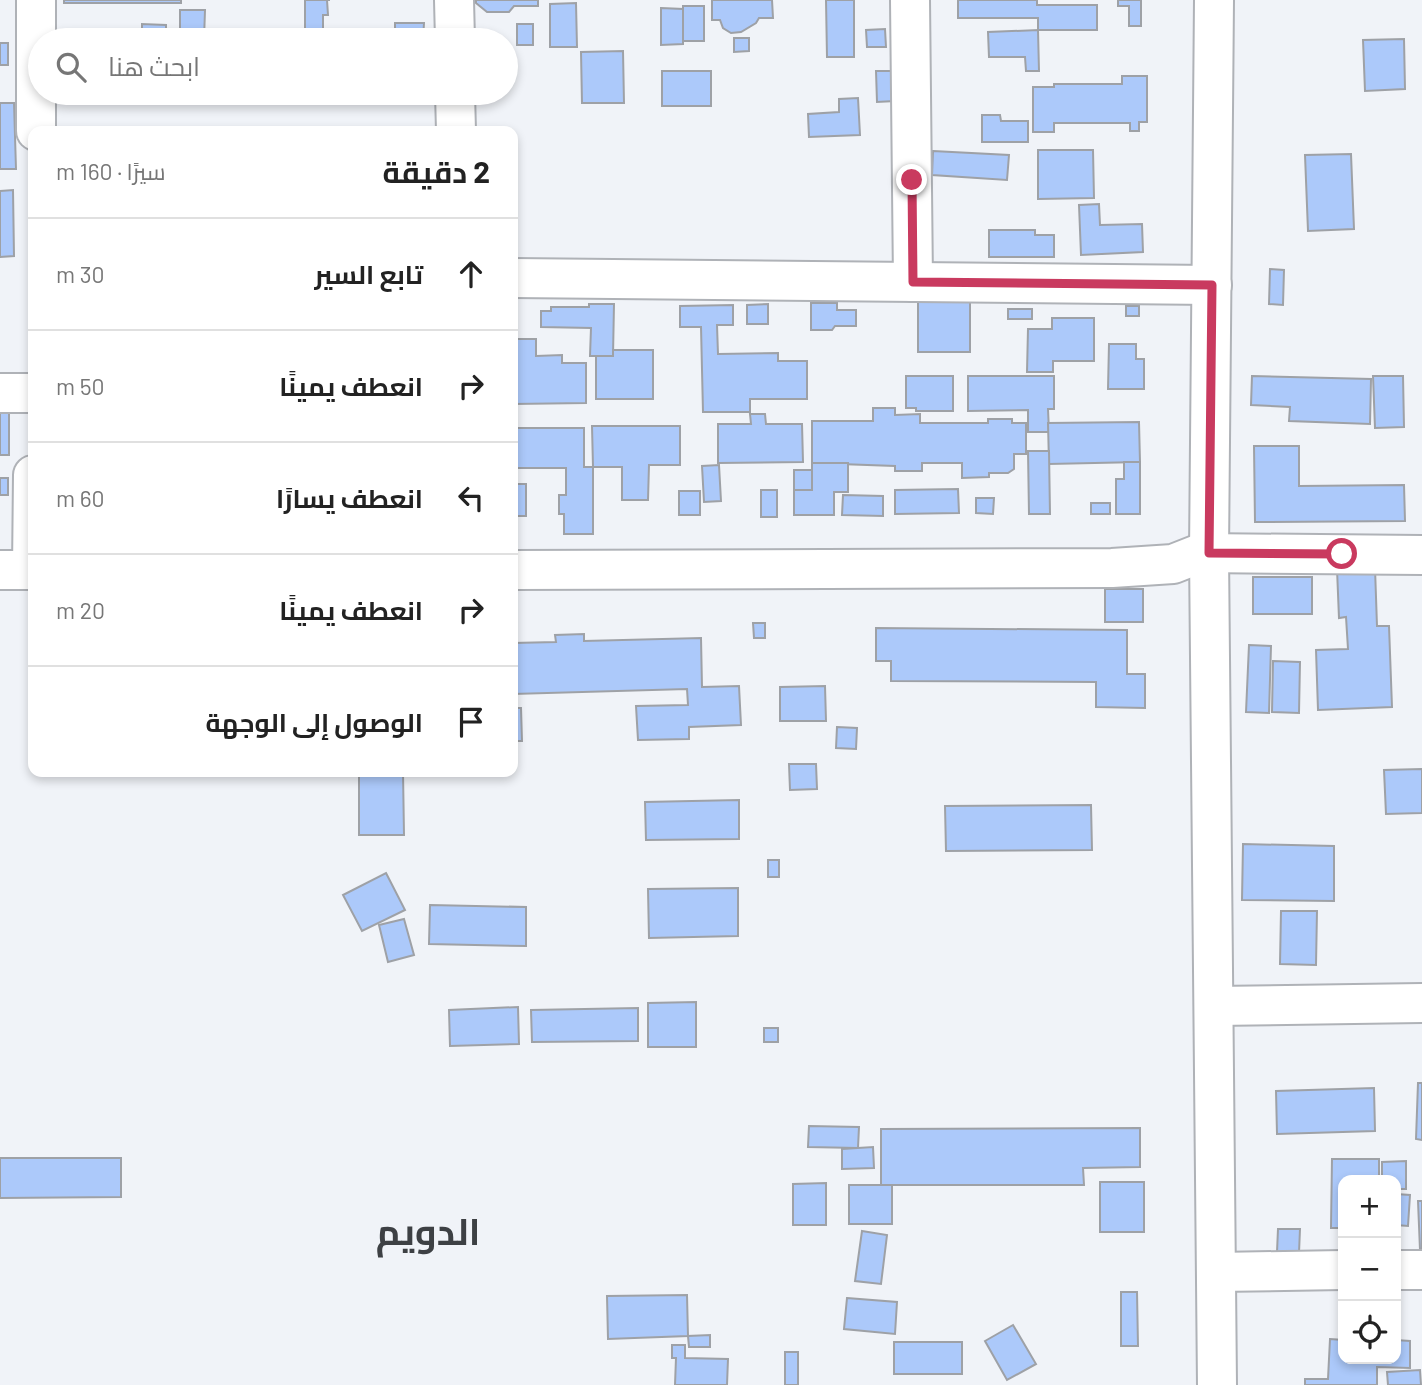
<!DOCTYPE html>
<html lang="ar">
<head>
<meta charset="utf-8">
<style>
  :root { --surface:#fff; --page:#f2f2f2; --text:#222; --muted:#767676; --line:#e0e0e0 }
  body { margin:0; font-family:Barlow,Cairo,sans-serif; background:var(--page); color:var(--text); direction:rtl }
  .controls { position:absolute; right:21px; bottom:21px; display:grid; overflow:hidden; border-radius:14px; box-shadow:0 4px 10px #0003 }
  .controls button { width:63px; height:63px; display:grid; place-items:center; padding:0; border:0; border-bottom:2px solid var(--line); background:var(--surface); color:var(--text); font:35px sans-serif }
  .stop { position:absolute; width:21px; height:21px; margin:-16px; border:5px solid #c93a5f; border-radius:50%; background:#fff }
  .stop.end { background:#c93a5f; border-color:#fff; box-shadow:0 2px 7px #0008 }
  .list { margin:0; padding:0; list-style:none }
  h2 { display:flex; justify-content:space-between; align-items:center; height:91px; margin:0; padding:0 28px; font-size:30px }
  h2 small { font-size:23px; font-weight:400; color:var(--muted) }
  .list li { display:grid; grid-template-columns:46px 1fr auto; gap:21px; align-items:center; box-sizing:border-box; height:112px; padding:0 28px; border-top:2px solid var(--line) }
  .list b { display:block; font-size:26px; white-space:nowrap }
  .list em { font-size:23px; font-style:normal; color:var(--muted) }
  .icon { flex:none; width:38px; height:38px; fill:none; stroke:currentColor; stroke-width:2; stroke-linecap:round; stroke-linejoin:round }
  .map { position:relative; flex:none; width:1422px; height:1385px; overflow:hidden; direction:ltr }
  .search { position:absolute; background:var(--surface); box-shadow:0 4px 10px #0003; left:28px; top:28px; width:490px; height:77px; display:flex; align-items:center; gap:18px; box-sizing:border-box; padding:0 24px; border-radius:38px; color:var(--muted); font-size:26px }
  .panel { position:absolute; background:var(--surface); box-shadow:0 4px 10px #0003; left:28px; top:126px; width:490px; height:651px; border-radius:14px; direction:rtl }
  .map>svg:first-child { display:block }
</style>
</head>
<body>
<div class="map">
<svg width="1422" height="1385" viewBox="0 0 1422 1385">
  <rect width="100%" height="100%" fill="#f0f3f8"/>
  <g fill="#acc9fa" stroke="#9ea1a6" stroke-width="2">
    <rect x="64" y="0" width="117" height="3"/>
    <polygon points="305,0 330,0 327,0 328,15 323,15 323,40 305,40"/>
    <polygon points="476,0 538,0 538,6 514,6 509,12 487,12 476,3"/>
    <polygon points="712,0 772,0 773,18 759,18 756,23 741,32 731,33 723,28 720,20 712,20"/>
    <polygon points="826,0 854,0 854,57 827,57"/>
    <polygon points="958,0 1037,0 1037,5 1097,5 1097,30 1038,30 1038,18 958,18"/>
    <polygon points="1118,0 1141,0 1141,26 1129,26 1129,6 1118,6"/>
    <polygon points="576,3 577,47 550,47 550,4"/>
    <rect x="683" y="6" width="21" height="35"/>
    <polygon points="661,8 683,9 683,44 661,45"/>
    <polygon points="180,10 205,10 204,40 142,40 142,24 166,25 166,30 180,30"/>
    <polygon points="395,23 424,23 423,40 395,40"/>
    <rect x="517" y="24" width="16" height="21"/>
    <polygon points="885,29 886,47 867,47 866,30"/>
    <polygon points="1038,30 1039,71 1026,71 1025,57 989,57 988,32"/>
    <polygon points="734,38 749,38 749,51 734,52"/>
    <polygon points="1404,39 1405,89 1365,91 1363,40"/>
    <rect x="0" y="43" width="8" height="22"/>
    <polygon points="623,51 624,103 582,103 581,52"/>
    <rect x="662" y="71" width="49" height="35"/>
    <polygon points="876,71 894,71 895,101 877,102"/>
    <polygon points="1122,76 1147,76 1147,122 1139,122 1139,131 1130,131 1130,123 1054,123 1054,132 1033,132 1033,87 1054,87 1054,84 1122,84"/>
    <polygon points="858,98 860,135 809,137 808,114 839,112 839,99"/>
    <polygon points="0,103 14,103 16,169 0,169"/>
    <polygon points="982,115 1000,115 1001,121 1028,121 1028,142 982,142"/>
    <polygon points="1038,150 1093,150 1094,198 1038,199"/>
    <polygon points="933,151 1009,155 1007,180 932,175"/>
    <polygon points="1351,154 1354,229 1308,231 1305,155"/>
    <polygon points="13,190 14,256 0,257 0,191"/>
    <polygon points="1099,204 1100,225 1142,224 1143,252 1081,255 1079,205"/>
    <polygon points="989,230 1035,230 1035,235 1054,235 1054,257 989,257"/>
    <polygon points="1270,269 1284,270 1283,305 1269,304"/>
    <rect x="918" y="301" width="52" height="51"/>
    <polygon points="811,303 837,303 837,310 856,310 856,326 835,326 832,330 811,330"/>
    <polygon points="589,304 614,304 613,356 590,356 591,328 541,327 541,311 551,311 551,307 589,307"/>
    <polygon points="768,304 768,324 747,324 747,305"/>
    <polygon points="733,305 733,325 717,325 718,354 778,353 778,361 807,361 807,399 750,399 750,412 703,412 701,327 680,327 680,306"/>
    <rect x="1126" y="306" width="13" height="10"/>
    <rect x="1008" y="309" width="24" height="10"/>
    <polygon points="1052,318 1094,318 1094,361 1053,361 1053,372 1027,372 1028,329 1052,329"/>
    <polygon points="513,339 536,339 536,356 562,355 562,363 586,363 586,403 513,404"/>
    <polygon points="1109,344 1136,344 1136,359 1144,359 1144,389 1108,389"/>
    <polygon points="613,350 653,350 653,399 596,399 596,356 613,356"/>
    <polygon points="906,376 953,376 953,411 916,411 916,408 906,408"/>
    <polygon points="968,376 1054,376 1054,409 1048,409 1049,432 1028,432 1028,410 968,411"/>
    <polygon points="1252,376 1371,379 1370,424 1289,421 1290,407 1251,405"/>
    <polygon points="1373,376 1403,376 1404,427 1375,428"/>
    <polygon points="873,408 895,408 895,415 920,414 920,423 988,423 988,419 1012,419 1012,423 1026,423 1026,454 1014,454 1014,469 1008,473 989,473 989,477 962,478 962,463 922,463 922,471 895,471 895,466 812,463 812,421 873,421"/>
    <rect x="0" y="411" width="9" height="44"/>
    <polygon points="750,414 765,414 766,424 802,424 803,462 718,463 718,424 751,424"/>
    <polygon points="1139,422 1140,462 1049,464 1048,423"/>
    <polygon points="592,426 680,426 680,465 649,465 648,500 622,500 622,467 593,467"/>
    <polygon points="513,428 584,428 584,467 593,467 593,534 564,534 564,514 559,514 559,495 566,495 566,468 513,468"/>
    <polygon points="1254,446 1299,446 1299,486 1404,485 1405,521 1255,522"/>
    <polygon points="1028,451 1049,451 1050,514 1029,514"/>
    <polygon points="1124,462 1140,462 1140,514 1116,514 1116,479 1124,479"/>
    <polygon points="812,463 848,463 848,492 834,492 834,515 794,515 794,490 812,490"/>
    <polygon points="719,465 721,501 704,502 702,466"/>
    <rect x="794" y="470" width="18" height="20"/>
    <rect x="0" y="478" width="8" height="17"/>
    <rect x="516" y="484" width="10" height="32"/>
    <polygon points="958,489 959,513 895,514 895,490"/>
    <rect x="761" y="490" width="16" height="27"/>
    <rect x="679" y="491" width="21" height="24"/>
    <polygon points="843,495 883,496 883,516 842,515"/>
    <polygon points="976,498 994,498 993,514 976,513"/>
    <rect x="1091" y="503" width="19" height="11"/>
    <polygon points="1375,568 1377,626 1389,626 1392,707 1318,710 1316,650 1348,649 1346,617 1339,618 1337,569"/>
    <rect x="1253" y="577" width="59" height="37"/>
    <rect x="1105" y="589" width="38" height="33"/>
    <polygon points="753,623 765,623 765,638 754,638"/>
    <polygon points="876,628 1127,630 1127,674 1145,674 1145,708 1096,707 1096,682 891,681 891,661 876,661"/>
    <polygon points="584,634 584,641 701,638 702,687 739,686 741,725 689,727 689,739 638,740 636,706 688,705 687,689 513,694 513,643 556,642 555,635"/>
    <polygon points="1249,645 1271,646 1269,713 1246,712"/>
    <polygon points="1273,661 1300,662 1299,713 1272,712"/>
    <polygon points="825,686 826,721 780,721 780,687"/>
    <polygon points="513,708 521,708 522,741 513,741"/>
    <polygon points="837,727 857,728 856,749 836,748"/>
    <polygon points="789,764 816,764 817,789 790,790"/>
    <polygon points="1422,769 1422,813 1386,814 1384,770"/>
    <polygon points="359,772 403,772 404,835 359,835"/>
    <polygon points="739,800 739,839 646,840 645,802"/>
    <polygon points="1091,805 1092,850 946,851 945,806"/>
    <polygon points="1243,844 1334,846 1334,901 1242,900"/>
    <rect x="768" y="860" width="11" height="17"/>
    <polygon points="386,873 405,910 362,931 343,895"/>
    <polygon points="738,888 738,936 649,938 648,889"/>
    <polygon points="430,905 526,907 526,946 429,944"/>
    <polygon points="1281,911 1317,911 1316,965 1280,964"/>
    <polygon points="404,919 414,955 388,962 379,925"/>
    <polygon points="696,1002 696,1047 648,1047 648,1003"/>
    <polygon points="518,1007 519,1044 450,1046 449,1010"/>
    <polygon points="638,1008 638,1041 532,1042 531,1010"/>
    <rect x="764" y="1028" width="14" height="14"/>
    <polygon points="1418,1083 1422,1083 1422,1140 1416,1139"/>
    <polygon points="1374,1088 1375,1131 1277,1134 1276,1091"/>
    <polygon points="809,1126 859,1127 858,1148 808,1147"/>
    <polygon points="1140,1128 1140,1167 1083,1168 1084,1185 881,1185 881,1129"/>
    <polygon points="873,1147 874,1168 842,1169 842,1149"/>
    <polygon points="0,1158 121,1158 121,1197 0,1198"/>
    <polygon points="1332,1159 1379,1159 1379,1180 1343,1180 1343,1228 1331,1228"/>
    <polygon points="1406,1161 1406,1189 1396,1189 1396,1180 1382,1180 1382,1162"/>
    <rect x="1100" y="1182" width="44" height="50"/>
    <polygon points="826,1183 826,1225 793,1225 793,1184"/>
    <rect x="849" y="1185" width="43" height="39"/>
    <polygon points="1396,1194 1410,1195 1408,1226 1396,1225"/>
    <polygon points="1418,1201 1422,1201 1422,1250 1420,1250"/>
    <polygon points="1278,1229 1300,1229 1299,1253 1277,1252"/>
    <polygon points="862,1231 887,1235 881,1284 855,1281"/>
    <polygon points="1121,1292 1137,1292 1138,1346 1121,1346"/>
    <polygon points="687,1295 688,1336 608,1339 607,1296"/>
    <polygon points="847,1298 897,1302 895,1334 844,1329"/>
    <polygon points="1013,1325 1036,1364 1007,1380 985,1341"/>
    <polygon points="710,1335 710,1347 689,1347 688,1336"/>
    <polygon points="1330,1339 1343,1340 1343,1359 1396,1359 1396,1340 1410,1341 1410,1368 1377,1367 1377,1385 1305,1385 1305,1379 1328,1379"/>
    <rect x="894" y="1342" width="68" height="32"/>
    <polygon points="672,1345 685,1345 685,1358 728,1359 727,1385 675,1385 676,1358 672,1358"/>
    <rect x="785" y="1352" width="13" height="33"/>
    <polygon points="1420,1370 1421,1385 1388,1385 1387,1372"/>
  </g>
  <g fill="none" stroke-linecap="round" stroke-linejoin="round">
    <defs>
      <g id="minor">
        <polyline points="454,0 455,40"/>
        <polyline points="910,0 913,282"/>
        <polyline points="455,93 456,131"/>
        <polyline points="36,131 36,0"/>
        <polyline points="513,278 1212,285"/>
        <polyline points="0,393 33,393"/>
        <polyline points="0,570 33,570"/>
        <polyline points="32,570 33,475"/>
        <polyline points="513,570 1112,568 1173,564 1201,553 1422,555"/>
        <polyline points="1215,1006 1422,1003"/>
        <polyline points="1396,1270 1422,1270"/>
        <polyline points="1217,1272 1343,1270"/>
      </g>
      <polyline id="tertiary" points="1214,0 1209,553 1217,1385"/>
    </defs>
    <use href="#minor" stroke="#afb2b7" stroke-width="42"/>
    <use href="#tertiary" stroke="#afb2b7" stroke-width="42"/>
    <use href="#minor" stroke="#fff" stroke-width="38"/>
    <use href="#tertiary" stroke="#fff" stroke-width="38"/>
  </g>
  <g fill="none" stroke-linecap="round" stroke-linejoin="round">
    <polyline stroke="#c93a5f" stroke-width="9" points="912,180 913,282 1212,285 1209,553 1342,554"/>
  </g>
  <g text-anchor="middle" stroke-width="7" stroke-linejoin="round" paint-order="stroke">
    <g font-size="37" font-weight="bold" fill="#3d4044" stroke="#f0f3f8">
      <text x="428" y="1245">الدويم</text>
    </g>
  </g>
</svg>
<div class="controls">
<button>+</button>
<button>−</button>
<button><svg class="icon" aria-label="locate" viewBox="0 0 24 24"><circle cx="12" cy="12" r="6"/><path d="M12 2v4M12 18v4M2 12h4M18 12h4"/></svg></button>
</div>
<div class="stop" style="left:1342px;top:554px"></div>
<div class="stop end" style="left:912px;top:180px"></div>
<div class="search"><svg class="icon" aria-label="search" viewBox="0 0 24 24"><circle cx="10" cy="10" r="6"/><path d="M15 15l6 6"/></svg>ابحث هنا</div>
<section class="panel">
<h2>2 دقيقة<small>سيرًا · 160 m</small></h2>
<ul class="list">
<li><svg class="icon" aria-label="ahead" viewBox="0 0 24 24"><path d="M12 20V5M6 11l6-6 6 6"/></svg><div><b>تابع السير</b></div><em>30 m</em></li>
<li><svg class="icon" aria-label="right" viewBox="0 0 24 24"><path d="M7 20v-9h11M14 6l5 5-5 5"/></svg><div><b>انعطف يمينًا</b></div><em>50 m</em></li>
<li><svg class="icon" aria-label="left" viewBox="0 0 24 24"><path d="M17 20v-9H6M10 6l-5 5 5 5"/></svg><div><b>انعطف يسارًا</b></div><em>60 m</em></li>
<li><svg class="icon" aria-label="right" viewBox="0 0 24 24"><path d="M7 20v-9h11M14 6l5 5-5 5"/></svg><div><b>انعطف يمينًا</b></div><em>20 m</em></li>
<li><svg class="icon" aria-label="arrive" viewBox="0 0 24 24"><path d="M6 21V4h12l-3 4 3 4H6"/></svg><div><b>الوصول إلى الوجهة</b></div></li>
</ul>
</section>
</div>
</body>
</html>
